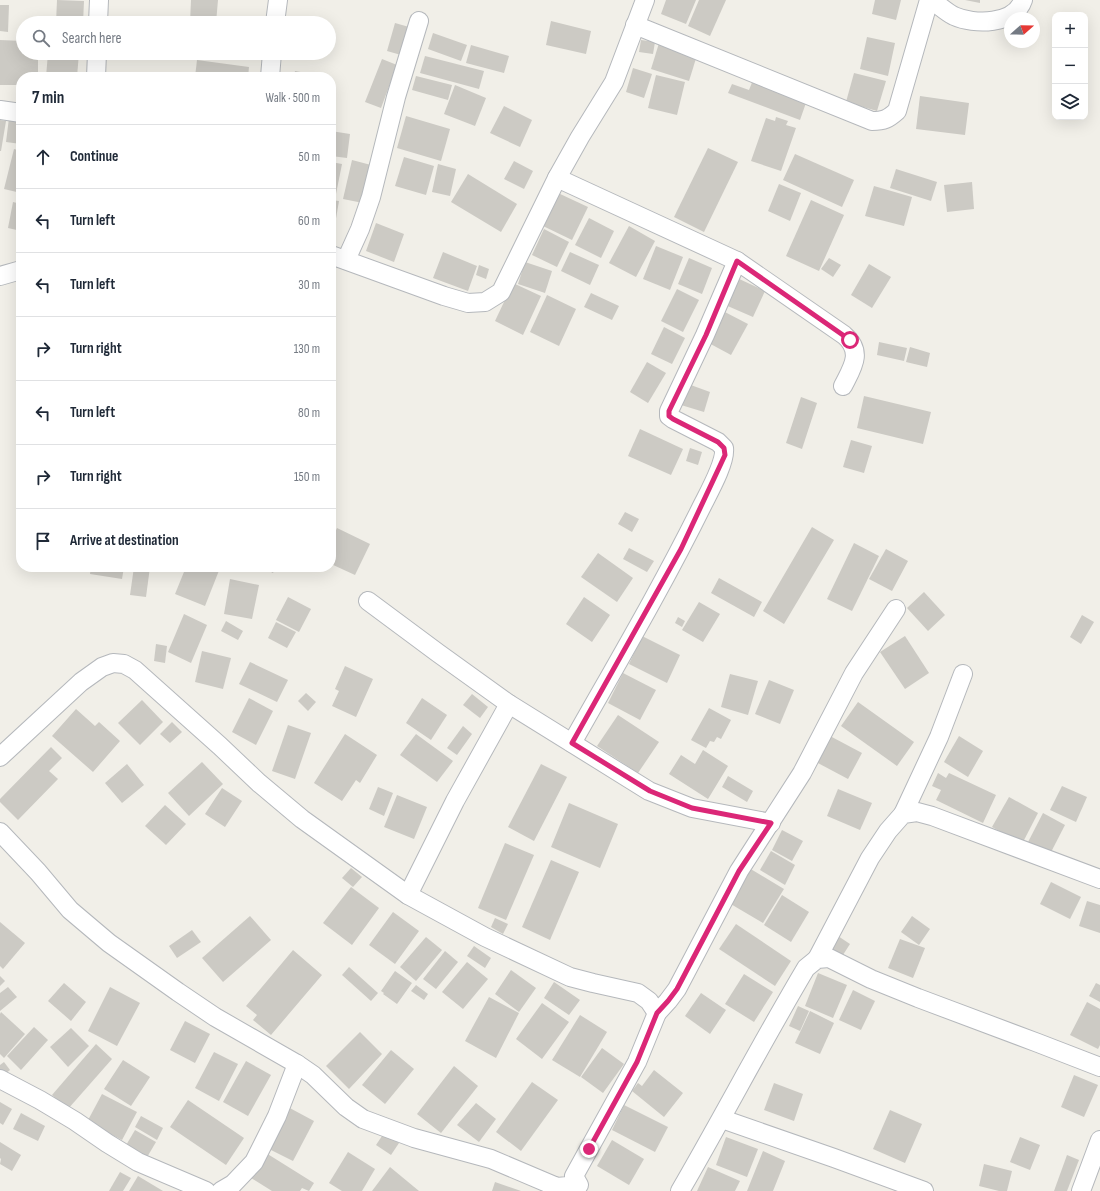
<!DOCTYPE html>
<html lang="en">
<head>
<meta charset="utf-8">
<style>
  :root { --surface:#fff; --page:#f6f6f7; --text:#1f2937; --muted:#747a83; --line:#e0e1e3 }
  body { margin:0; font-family:"Sofia Sans Condensed",sans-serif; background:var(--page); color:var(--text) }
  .controls { position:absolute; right:12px; top:12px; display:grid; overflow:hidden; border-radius:8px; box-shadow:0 4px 16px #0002 }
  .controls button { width:36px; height:36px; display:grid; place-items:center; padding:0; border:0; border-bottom:1px solid var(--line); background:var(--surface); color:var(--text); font:20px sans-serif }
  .compass { position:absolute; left:1004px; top:12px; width:36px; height:36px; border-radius:50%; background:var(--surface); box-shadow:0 4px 16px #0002; rotate:70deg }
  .stop { position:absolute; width:12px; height:12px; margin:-9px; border:3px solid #db2777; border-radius:50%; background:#fff }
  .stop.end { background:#db2777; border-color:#fff; box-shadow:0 1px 4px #0008 }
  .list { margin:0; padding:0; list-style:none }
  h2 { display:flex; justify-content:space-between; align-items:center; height:52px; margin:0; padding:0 16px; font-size:17px }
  h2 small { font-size:13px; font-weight:400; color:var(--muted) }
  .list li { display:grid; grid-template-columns:26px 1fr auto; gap:12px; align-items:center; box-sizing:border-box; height:64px; padding:0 16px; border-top:1px solid var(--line) }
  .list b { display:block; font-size:15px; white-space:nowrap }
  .list em { font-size:13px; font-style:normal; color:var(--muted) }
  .icon { flex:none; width:22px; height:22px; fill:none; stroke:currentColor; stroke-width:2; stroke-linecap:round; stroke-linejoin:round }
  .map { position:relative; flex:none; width:1100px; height:1191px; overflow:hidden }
  .search { position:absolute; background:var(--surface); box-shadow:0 4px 16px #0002; left:16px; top:16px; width:320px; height:44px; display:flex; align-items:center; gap:10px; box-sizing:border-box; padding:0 14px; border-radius:22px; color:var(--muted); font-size:15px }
  .panel { position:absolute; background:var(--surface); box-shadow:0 4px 16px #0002; left:16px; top:72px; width:320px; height:500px; border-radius:16px }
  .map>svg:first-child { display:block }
</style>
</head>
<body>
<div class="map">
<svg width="1100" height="1191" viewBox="0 0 1100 1191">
  <rect width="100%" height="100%" fill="#f1efe8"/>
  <g fill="#cccac4">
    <polygon points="57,0 84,1 83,23 56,23"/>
    <polygon points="191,0 218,0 216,23 190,23"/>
    <polygon points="666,0 696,0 686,24 661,14"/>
    <polygon points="699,0 726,0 710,36 688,26"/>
    <polygon points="875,0 901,0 896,20 872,14"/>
    <polygon points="965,0 980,0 980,3"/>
    <polygon points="0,5 9,5 8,32 0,31"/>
    <polygon points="551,21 591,31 586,54 546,45"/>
    <polygon points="395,23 409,27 401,55 387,51"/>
    <polygon points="433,33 467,45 461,61 428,49"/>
    <polygon points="867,37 895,43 888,76 860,69"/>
    <polygon points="0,40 23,41 23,53 38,53 38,77 21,77 21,85 0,85"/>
    <polygon points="641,40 655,42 653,54 639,52"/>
    <polygon points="660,40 698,52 689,81 651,69"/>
    <polygon points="471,45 509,56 504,73 466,63"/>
    <polygon points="48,53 79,53 77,77 46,77"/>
    <polygon points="188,53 216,53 216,57 188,56"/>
    <polygon points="425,56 484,71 479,89 420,73"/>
    <polygon points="382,59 397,65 381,108 365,102"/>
    <polygon points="197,60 249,67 248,77 195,77"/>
    <polygon points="633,68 652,74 644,98 626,92"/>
    <polygon points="295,71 323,76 323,77 294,77"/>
    <polygon points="854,73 886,81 877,111 846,102"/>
    <polygon points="656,75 685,82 677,115 648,108"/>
    <polygon points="416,76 452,85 448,100 412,90"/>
    <polygon points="753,80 807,100 800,120 728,93 732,84 749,90"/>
    <polygon points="455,85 486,98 475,126 444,114"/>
    <polygon points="920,96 969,103 965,135 916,129"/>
    <polygon points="504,106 532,120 520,147 490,133"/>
    <polygon points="406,116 450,129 441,161 397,148"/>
    <polygon points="776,117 788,121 786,125 796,128 781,171 751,161 766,118 775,121"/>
    <polygon points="9,118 21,120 21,144 6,142"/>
    <polygon points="0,120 6,121 1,151 0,151"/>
    <polygon points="331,131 350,134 347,158 331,156"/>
    <polygon points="708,148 738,162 704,232 674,217"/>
    <polygon points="14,149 21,151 21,193 4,189"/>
    <polygon points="795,154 854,180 842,207 783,180"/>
    <polygon points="404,157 434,166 426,195 395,186"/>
    <polygon points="352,160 371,165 363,203 343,199"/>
    <polygon points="514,161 533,171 524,189 504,179"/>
    <polygon points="331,162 342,164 335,199 331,198"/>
    <polygon points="438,164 456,169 450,196 432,192"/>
    <polygon points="896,169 937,182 931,201 890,188"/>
    <polygon points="468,174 517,204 501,232 451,202"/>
    <polygon points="972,182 974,209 947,212 944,185"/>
    <polygon points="779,184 801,193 790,221 768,211"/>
    <polygon points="874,186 912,197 904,226 865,216"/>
    <polygon points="558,193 588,207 572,240 543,226"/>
    <polygon points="331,200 339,201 333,236 331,236"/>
    <polygon points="811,200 844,215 819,271 786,256"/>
    <polygon points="13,202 21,204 21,231 8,228"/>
    <polygon points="589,218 614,231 601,258 575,245"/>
    <polygon points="376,223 404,234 394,262 366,251"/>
    <polygon points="629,226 655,241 636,277 609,263"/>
    <polygon points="544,229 569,242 557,267 532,255"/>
    <polygon points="656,246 683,257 670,290 643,279"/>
    <polygon points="443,252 477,266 468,291 433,278"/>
    <polygon points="570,252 599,265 590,285 561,271"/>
    <polygon points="689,258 712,268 702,294 678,284"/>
    <polygon points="829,258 841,265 833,277 821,269"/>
    <polygon points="525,262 552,271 545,293 518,284"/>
    <polygon points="869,264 891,277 872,308 851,295"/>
    <polygon points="479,265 489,269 486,279 476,275"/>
    <polygon points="735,277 765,291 753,317 723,304"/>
    <polygon points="513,283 541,296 523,335 495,321"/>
    <polygon points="677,289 699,300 683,332 661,321"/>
    <polygon points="591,293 619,306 612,320 584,307"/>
    <polygon points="547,295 576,309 559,346 530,332"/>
    <polygon points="721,310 748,324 731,355 705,341"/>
    <polygon points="664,327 685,338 672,364 651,354"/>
    <polygon points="879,342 907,348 904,361 877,355"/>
    <polygon points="910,347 930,353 927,367 906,362"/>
    <polygon points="647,362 666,373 648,403 630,392"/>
    <polygon points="688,384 710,392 704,412 681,405"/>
    <polygon points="864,396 931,412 923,444 857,428"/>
    <polygon points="801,397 817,403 802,449 786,443"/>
    <polygon points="640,429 683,449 671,475 628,456"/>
    <polygon points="851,440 872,446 864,473 843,467"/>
    <polygon points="690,448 702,452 698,465 686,461"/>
    <polygon points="625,512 639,519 632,532 618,524"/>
    <polygon points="812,527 834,540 784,624 763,611"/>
    <polygon points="337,528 370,544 355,575 331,564 331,541"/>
    <polygon points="854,543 879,556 852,611 827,599"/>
    <polygon points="629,548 654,561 647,572 623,559"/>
    <polygon points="886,549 908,561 892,591 869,579"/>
    <polygon points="598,553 633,578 617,602 581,577"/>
    <polygon points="91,567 124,567 122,579 90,574"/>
    <polygon points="134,567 150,567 146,597 130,595"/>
    <polygon points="186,567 216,567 220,568 205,606 175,594"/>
    <polygon points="261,567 276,567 273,573"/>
    <polygon points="719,578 762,602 754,617 711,593"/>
    <polygon points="230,579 259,585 252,619 224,614"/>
    <polygon points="924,592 945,615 928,631 907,608"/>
    <polygon points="288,597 311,609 299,632 276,620"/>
    <polygon points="584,597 610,615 592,642 566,624"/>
    <polygon points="699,602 720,614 703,642 682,630"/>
    <polygon points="184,614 207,625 191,663 168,652"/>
    <polygon points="1082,615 1094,622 1081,644 1070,637"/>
    <polygon points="678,617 685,621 682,627 675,623"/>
    <polygon points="226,621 243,631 238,640 221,631"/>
    <polygon points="276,622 296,632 287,648 268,638"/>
    <polygon points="642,636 680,655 667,683 629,664"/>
    <polygon points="905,636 929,673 905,689 880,652"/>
    <polygon points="156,644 167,646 165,663 154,661"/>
    <polygon points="202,651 231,658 223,689 195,682"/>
    <polygon points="250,662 288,680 277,702 239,684"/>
    <polygon points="345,666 373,679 356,717 332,706 339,691 335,689"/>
    <polygon points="623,673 656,690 640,720 608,703"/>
    <polygon points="730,674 758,681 748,715 721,707"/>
    <polygon points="769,680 794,690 780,724 755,714"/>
    <polygon points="306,693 316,702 308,711 298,701"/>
    <polygon points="472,694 488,707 480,718 463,705"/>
    <polygon points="249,698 273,711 256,745 232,732"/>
    <polygon points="422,698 447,715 431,740 406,723"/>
    <polygon points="142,700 163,722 140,745 118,723"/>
    <polygon points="858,702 914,742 897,766 841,726"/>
    <polygon points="709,708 731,720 721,739 717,737 714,742 710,741 706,748 691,740"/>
    <polygon points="76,709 95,726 99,722 120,741 93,772 52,736"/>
    <polygon points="618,715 659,742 638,773 597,746"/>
    <polygon points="172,722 182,732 170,743 160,734"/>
    <polygon points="288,725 311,733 295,779 272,771"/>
    <polygon points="463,726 472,734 457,755 447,748"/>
    <polygon points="345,734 377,755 360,783 356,780 342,801 314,783"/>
    <polygon points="416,734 453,761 437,782 400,755"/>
    <polygon points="830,736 862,753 848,779 816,762"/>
    <polygon points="959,736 983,751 968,777 944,762"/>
    <polygon points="51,747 62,758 49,771 58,779 18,820 0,802 0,799"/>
    <polygon points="703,750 728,766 708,799 669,774 681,755 695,764"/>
    <polygon points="202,762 223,784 189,816 168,793"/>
    <polygon points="127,764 144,785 122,803 105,783"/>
    <polygon points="541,764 567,777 534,841 508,827"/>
    <polygon points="938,773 946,778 949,773 996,795 983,823 936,800 941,790 932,786"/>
    <polygon points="728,776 753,791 747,802 722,787"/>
    <polygon points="1062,786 1087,797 1076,822 1050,810"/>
    <polygon points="378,787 393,793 384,816 369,809"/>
    <polygon points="222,788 242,801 225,827 205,814"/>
    <polygon points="838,789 872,803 860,830 827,816"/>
    <polygon points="397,795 427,807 414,839 384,827"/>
    <polygon points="1009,797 1038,813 1022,844 992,827"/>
    <polygon points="569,803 618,824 600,868 551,847"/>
    <polygon points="165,805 186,824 166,845 145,826"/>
    <polygon points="1043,813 1065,825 1049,856 1027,844"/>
    <polygon points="782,830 803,841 792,861 772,850"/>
    <polygon points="505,843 534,855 506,920 478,908"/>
    <polygon points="771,851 795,865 785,885 760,870"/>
    <polygon points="551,860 579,872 550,940 522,927"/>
    <polygon points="351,868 362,877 353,887 342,878"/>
    <polygon points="749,868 784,889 763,923 729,903"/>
    <polygon points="1051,882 1081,897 1070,919 1040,904"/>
    <polygon points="351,887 379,908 352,945 323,923"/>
    <polygon points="782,895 809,912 791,942 764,925"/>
    <polygon points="1087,901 1100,905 1100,933 1079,926"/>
    <polygon points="393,912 419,931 395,964 369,945"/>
    <polygon points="250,916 271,940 223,982 202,958"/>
    <polygon points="912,916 930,929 919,945 901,932"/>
    <polygon points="495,918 508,924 503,934 491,927"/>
    <polygon points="0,922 25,943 3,969 0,966"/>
    <polygon points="736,924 791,961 775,986 719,949"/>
    <polygon points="192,930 201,942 177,958 169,946"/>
    <polygon points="838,936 850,944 841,958 829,950"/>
    <polygon points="426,937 442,950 416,981 400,967"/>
    <polygon points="900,939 925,948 913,978 888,968"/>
    <polygon points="474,946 491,958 485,968 467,956"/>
    <polygon points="293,950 322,975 271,1035 253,1020 257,1015 246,1006"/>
    <polygon points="445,951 458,962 436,989 423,979"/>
    <polygon points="467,962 488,979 463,1009 442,992"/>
    <polygon points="349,967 378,993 371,1001 342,975"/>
    <polygon points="511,970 536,988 519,1012 495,994"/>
    <polygon points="395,971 412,983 397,1004 383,994 384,993 381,991"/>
    <polygon points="818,973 847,985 833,1018 805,1006"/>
    <polygon points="744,974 773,992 754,1022 725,1004"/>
    <polygon points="0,976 5,981 0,986"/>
    <polygon points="554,982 580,1000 569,1015 544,998"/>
    <polygon points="64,983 86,1002 71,1021 48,1001"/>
    <polygon points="1096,983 1100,985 1100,1002 1089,996"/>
    <polygon points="416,985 428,994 424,1000 411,991"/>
    <polygon points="8,987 17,997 0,1011 0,993"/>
    <polygon points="110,987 140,1003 117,1046 88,1031"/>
    <polygon points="853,990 875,1001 861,1030 839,1020"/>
    <polygon points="701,993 726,1010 710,1034 685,1016"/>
    <polygon points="489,997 519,1013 496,1058 465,1041"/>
    <polygon points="1087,1002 1100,1009 1100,1045 1098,1049 1070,1035"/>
    <polygon points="542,1003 569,1022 542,1059 516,1039"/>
    <polygon points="798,1006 809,1011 800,1031 789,1026"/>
    <polygon points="810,1011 834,1023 820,1054 795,1043"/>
    <polygon points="1,1012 25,1034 4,1058 0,1054 0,1014"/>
    <polygon points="580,1015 607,1032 580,1077 552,1060"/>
    <polygon points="185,1021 210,1034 195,1063 170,1050"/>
    <polygon points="34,1027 48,1040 21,1070 7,1056"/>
    <polygon points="71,1028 89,1046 68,1067 50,1047"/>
    <polygon points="360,1032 382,1054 349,1089 326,1066"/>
    <polygon points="96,1044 112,1059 68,1109 52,1095"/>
    <polygon points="602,1048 624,1064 603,1093 581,1077"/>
    <polygon points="391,1050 414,1069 385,1104 362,1085"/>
    <polygon points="214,1052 238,1064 219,1101 195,1088"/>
    <polygon points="123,1060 150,1077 131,1106 104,1089"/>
    <polygon points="246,1061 271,1075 248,1116 223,1102"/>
    <polygon points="4,1062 10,1070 0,1078 0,1065"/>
    <polygon points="454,1066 478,1086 441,1133 417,1114"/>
    <polygon points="654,1070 683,1093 664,1117 632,1091 638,1083 642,1086"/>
    <polygon points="1074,1075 1098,1085 1084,1117 1061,1107"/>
    <polygon points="532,1082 558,1100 521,1151 496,1132"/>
    <polygon points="774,1083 803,1094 794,1121 764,1110"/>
    <polygon points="102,1094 137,1112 122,1140 87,1122"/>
    <polygon points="188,1100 244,1138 226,1165 170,1127"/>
    <polygon points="0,1102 12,1109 3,1125 0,1123"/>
    <polygon points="476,1103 496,1119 479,1142 457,1125"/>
    <polygon points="624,1105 668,1127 655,1152 612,1130"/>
    <polygon points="286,1106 314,1121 293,1161 265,1147"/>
    <polygon points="890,1110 922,1124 905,1163 873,1149"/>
    <polygon points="21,1113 45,1126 38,1141 13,1129"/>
    <polygon points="141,1116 163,1128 157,1140 135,1127"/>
    <polygon points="135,1130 156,1142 146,1159 125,1147"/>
    <polygon points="384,1133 399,1143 391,1155 376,1145"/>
    <polygon points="726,1137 758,1149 747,1177 716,1165"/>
    <polygon points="1020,1137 1040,1145 1030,1170 1010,1162"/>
    <polygon points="612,1140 644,1159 629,1185 597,1166"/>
    <polygon points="0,1142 21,1155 12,1171 0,1164 1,1159 0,1158"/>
    <polygon points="763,1151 785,1161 773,1191 747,1191"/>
    <polygon points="348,1152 375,1169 362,1191 342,1191 329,1183"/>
    <polygon points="266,1153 314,1183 309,1191 302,1188 300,1191 272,1191 251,1178"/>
    <polygon points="1067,1155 1079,1160 1067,1191 1054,1191"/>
    <polygon points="984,1164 1012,1171 1007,1191 999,1191 979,1186"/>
    <polygon points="390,1167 419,1191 372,1191"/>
    <polygon points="708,1167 740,1181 735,1191 697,1191"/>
    <polygon points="120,1172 131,1178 123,1191 109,1191"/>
    <polygon points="138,1176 163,1191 129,1191"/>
    <polygon points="495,1182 521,1191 492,1191"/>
  </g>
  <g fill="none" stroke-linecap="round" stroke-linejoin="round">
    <defs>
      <g id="minor">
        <path d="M931 0C939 5 946 12 954 16 974 25 1015 25 1023 0"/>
        <polyline points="98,23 99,0"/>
        <polyline points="275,23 278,0"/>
        <path d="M635 25 872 121C884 121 888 119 897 111L929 0"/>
        <polyline points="96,77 97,53"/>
        <polyline points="270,77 272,53"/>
        <polyline points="0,110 21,113"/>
        <path d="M557 178 737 261 844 335C864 352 852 368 843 386"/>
        <polyline points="331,255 444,296 468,303 485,302 501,292 557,178 580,137 614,82 645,0"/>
        <polyline points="346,260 360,229 371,197 396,97 419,21"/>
        <polyline points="0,276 21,270"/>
        <polyline points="368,601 438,653 509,704 649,791 692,808 771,823"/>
        <path d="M572 743C616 665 662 587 702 506 709 492 726 462 724 448L718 442 673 419 669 416V411L705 335 737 261"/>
        <polyline points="0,757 81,682 102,667 113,663 124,664 135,670 220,746 259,783 302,819 408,895 485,937 570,977 593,983 638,993 649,1001 657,1013 668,1001 677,989 739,871 802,773 854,673 896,609"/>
        <polyline points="903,814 939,737 963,674"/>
        <polyline points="0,832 38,872 70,910 109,943 178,992 215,1017 297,1064 313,1075 346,1107 363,1119 414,1138 491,1159 557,1187 579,1185 574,1176 637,1062 657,1013"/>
        <polyline points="408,895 455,801 509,704"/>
        <polyline points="817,959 870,858 888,831 903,814 917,812 932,816 1100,879"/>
        <polyline points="0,1079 40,1100 75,1121 107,1143 138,1162 206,1191"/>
        <polyline points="722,1119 834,1158 924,1191"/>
        <polyline points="221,1191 233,1184 254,1162 277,1116 297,1064"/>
        <path d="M680 1191C723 1117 762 1042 806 968L817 959 829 958 871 979 918 998 1038 1043 1100 1067"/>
        <polyline points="1081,1191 1100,1140"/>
      </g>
    </defs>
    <use href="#minor" stroke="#b5b8bc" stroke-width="20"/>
    <use href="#minor" stroke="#fff" stroke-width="18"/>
  </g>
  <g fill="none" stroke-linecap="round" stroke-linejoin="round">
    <polyline stroke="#db2777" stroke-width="5" points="589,1149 637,1062 657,1013 668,1001 677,989 739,871 771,823 692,808 650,791 572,743 681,549 725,455 724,448 718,442 673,419 669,416 669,411 706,335 737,261 850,340"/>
  </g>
</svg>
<div class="controls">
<button>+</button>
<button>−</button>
<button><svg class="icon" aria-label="layers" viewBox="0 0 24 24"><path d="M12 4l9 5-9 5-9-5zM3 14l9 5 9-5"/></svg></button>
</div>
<svg class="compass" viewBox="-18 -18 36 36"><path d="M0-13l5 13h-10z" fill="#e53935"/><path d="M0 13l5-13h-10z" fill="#747a83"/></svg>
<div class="stop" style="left:850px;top:340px"></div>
<div class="stop end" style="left:589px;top:1149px"></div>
<div class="search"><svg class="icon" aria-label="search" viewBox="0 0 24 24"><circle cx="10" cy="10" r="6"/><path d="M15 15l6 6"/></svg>Search here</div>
<section class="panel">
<h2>7 min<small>Walk · 500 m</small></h2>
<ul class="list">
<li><svg class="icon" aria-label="ahead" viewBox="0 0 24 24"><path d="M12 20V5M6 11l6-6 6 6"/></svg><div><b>Continue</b></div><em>50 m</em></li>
<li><svg class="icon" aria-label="left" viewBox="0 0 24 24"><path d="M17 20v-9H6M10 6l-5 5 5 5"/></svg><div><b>Turn left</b></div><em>60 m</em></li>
<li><svg class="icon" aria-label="left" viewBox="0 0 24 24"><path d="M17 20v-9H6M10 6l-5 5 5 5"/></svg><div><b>Turn left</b></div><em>30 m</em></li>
<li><svg class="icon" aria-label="right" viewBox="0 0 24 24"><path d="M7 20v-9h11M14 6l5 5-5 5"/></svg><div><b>Turn right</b></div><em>130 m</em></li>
<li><svg class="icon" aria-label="left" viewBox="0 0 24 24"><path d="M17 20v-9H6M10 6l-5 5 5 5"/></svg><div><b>Turn left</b></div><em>80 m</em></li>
<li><svg class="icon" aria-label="right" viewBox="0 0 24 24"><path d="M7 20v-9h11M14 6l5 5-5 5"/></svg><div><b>Turn right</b></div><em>150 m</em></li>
<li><svg class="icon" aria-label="arrive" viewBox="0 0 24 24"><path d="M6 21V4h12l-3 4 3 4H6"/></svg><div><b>Arrive at destination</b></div></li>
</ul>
</section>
</div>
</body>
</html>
